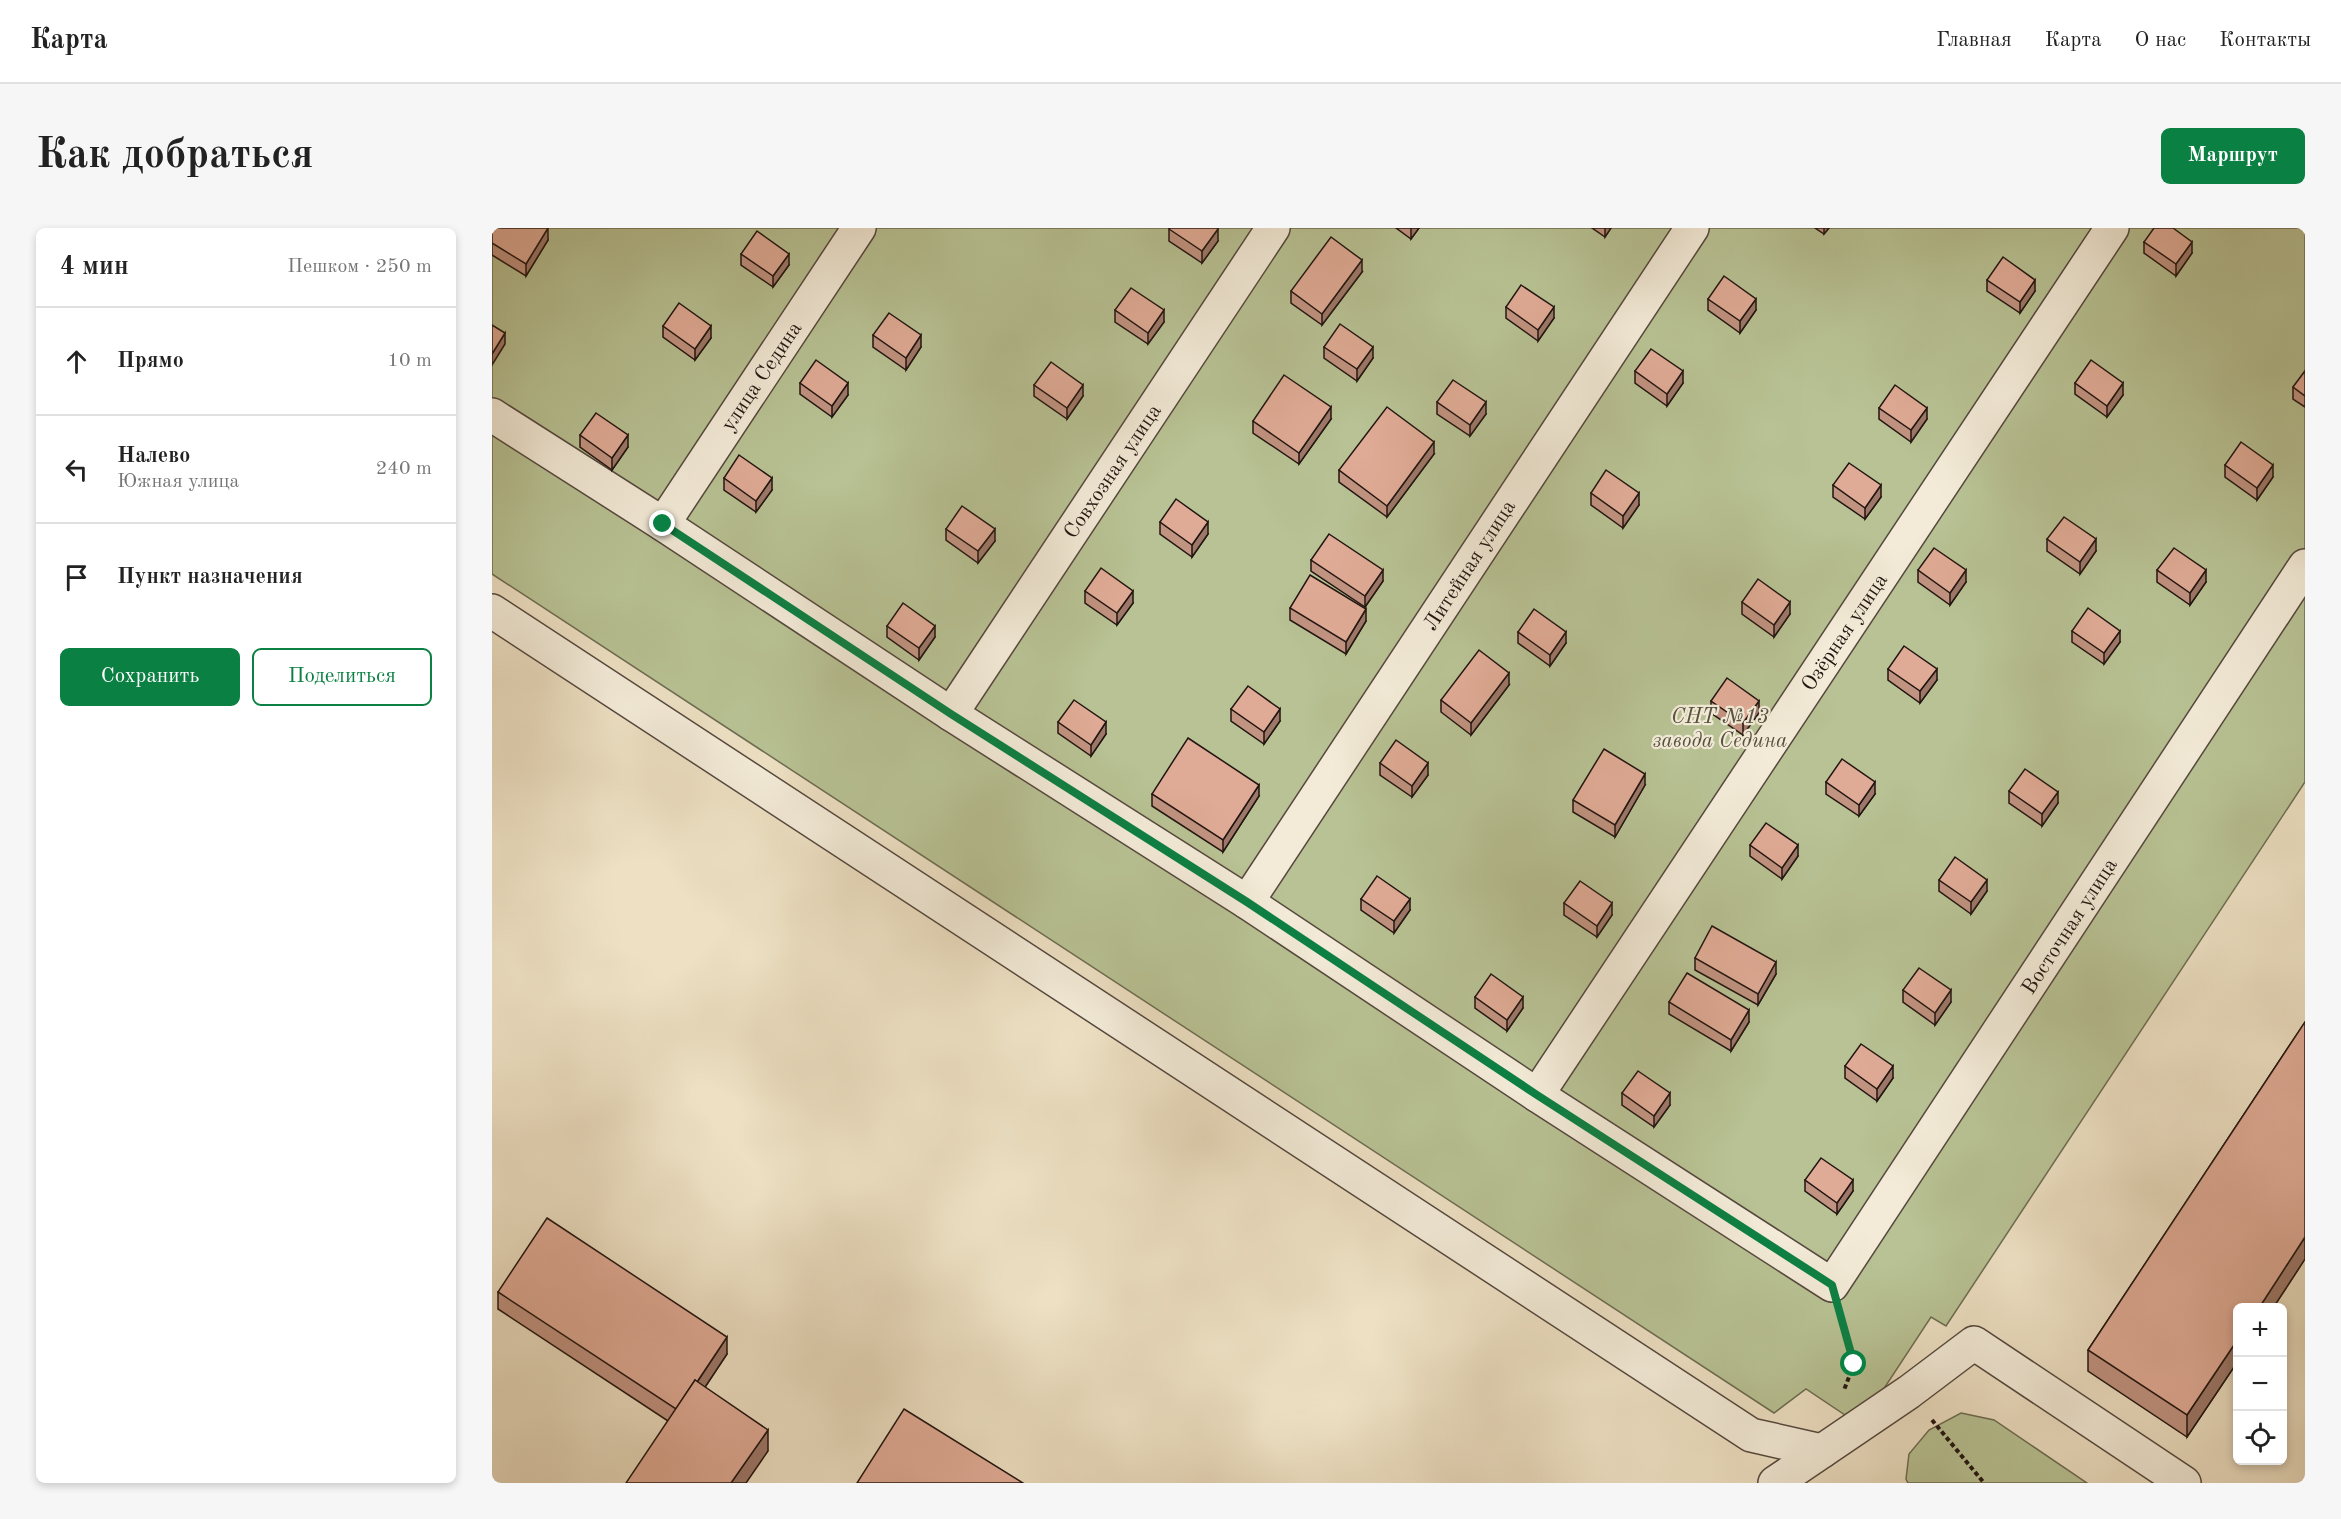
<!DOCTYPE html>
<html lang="ru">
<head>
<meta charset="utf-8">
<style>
  :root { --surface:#fff; --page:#f6f6f6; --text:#222; --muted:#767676; --line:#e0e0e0; --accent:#0b8043 }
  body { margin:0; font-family:"Old Standard TT",serif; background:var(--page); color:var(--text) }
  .controls { position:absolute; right:18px; bottom:18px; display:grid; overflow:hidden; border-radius:9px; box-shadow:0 3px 9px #0003 }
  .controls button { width:54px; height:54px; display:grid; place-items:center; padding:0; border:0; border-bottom:2px solid var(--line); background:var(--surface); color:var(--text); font:30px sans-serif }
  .stop { position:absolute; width:18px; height:18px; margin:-14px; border:4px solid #0b8043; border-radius:50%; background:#fff }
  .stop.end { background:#0b8043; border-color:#fff; box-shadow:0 2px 6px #0008 }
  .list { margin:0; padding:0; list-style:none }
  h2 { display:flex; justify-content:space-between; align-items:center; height:78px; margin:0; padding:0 24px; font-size:26px }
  h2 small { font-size:20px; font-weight:400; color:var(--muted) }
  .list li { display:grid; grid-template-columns:39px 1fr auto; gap:18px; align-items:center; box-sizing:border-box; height:108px; padding:0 24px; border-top:2px solid var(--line) }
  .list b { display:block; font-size:22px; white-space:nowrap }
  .list p { margin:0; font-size:20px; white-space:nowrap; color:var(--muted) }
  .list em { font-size:20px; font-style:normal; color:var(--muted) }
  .actions { display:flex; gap:12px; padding:18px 24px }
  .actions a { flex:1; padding:14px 0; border:2px solid var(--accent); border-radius:9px; text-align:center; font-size:21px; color:var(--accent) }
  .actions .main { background:var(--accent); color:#fff }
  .icon { flex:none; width:33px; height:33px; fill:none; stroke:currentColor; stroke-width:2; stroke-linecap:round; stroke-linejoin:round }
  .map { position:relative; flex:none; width:1813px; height:1255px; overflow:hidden; border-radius:9px }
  header { display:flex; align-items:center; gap:36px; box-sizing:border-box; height:84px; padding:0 30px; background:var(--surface); border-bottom:2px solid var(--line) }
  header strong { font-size:28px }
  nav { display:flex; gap:33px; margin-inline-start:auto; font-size:21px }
  .intro { display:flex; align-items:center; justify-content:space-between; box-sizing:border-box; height:144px; padding:0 36px }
  h1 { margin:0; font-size:42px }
  .button { padding:15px 27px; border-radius:9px; background:var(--accent); color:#fff; font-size:21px; font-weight:700 }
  main { display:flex; gap:36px; padding:0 36px }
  aside { flex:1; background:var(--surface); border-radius:9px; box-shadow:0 3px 9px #0003 }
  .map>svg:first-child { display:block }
</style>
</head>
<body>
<header>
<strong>Карта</strong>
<nav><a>Главная</a><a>Карта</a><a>О нас</a><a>Контакты</a></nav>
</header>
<div class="intro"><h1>Как добраться</h1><a class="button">Маршрут</a></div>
<main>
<aside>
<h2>4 мин<small>Пешком · 250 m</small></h2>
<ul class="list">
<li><svg class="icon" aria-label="ahead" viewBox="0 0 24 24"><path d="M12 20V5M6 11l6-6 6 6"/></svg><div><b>Прямо</b></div><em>10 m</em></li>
<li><svg class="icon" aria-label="left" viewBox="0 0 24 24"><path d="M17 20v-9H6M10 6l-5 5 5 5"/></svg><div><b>Налево</b><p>Южная улица</p></div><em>240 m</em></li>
<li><svg class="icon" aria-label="arrive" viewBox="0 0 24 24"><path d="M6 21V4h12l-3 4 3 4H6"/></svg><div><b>Пункт назначения</b></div></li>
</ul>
<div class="actions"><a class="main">Сохранить</a><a>Поделиться</a></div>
</aside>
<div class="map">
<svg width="1813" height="1255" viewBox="0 0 1813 1255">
  <rect width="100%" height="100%" fill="#ede0c3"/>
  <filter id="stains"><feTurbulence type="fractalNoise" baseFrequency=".00333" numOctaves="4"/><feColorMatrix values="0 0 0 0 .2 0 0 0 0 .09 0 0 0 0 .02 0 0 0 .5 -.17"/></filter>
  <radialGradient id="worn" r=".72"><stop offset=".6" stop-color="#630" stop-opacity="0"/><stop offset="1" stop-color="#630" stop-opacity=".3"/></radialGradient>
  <g fill="#b8c294" stroke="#6d6c52" stroke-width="1.5">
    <polygon points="0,0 1813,0 1813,554 1454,1098 1439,1089 1368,1197 1314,1161 1282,1185 0,346"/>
    <polygon points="1469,1185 1502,1192 1595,1255 1416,1255 1414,1251 1417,1226 1437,1202"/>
  </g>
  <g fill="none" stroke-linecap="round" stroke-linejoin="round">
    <defs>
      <g id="minor">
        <polyline points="0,187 171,296 459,486 755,674 1045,867 1340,1057 1813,338"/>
        <polyline points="171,296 367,0"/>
        <polyline points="0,383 1259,1207 1330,1223"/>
        <polyline points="459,486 781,0"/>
        <polyline points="755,674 1200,0"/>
        <polyline points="1045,867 1620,0"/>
        <polyline points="1283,1255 1417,1164 1482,1115 1692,1255"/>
      </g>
    </defs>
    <use href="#minor" stroke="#55483e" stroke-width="36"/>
    <g stroke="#221511" stroke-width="4" stroke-dasharray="4.5 3" stroke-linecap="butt">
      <polyline points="1350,1092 1362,1136 1352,1162"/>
      <polyline points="1440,1192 1492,1255"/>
    </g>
    <use href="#minor" stroke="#f3ebd8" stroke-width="33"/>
  </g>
  <g fill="#c19381" stroke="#221511" stroke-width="1.5">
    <polygon points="0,0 56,12 34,48 0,27"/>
    <polygon points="904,0 927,0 919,11"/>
    <polygon points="1100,0 1119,0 1113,9"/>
    <polygon points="1323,0 1337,0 1332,6"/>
    <polygon points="677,1 726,13 710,35 677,13"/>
    <polygon points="1652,14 1700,25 1684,48 1652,25"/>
    <polygon points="249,26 297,37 281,59 249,37"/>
    <polygon points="870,44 830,97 799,75 799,63"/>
    <polygon points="1495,52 1543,63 1528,85 1495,63"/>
    <polygon points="1216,71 1264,82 1248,105 1216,82"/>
    <polygon points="1014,79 1062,90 1046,113 1014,90"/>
    <polygon points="623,82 672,94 656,116 623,94"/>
    <polygon points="171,98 219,110 203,132 171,109"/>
    <polygon points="381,107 429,119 414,142 381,119"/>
    <polygon points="832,119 881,130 865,153 832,130"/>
    <polygon points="1143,143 1191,155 1175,178 1143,155"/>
    <polygon points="1813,143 1813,179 1801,171 1801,159"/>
    <polygon points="308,155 356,167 340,189 308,166"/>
    <polygon points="1583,155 1631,167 1615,189 1583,166"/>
    <polygon points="542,157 591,168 575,191 542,168"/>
    <polygon points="945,174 994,186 978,208 945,186"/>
    <polygon points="1387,180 1435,191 1419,214 1387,191"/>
    <polygon points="839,191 807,236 761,205 761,193"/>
    <polygon points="88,207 136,219 120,242 88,219"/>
    <polygon points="942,226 895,289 847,254 847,242"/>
    <polygon points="1733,237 1781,249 1765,272 1733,249"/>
    <polygon points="232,250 280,262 264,284 232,262"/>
    <polygon points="1341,257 1389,269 1373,291 1341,269"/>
    <polygon points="1099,265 1147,277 1131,300 1099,277"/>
    <polygon points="668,294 716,306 700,329 668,306"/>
    <polygon points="454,301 503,313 486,335 454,312"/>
    <polygon points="1555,311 1604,323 1588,346 1555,323"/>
    <polygon points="819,332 891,353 873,379 819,343"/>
    <polygon points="1426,342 1474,354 1458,377 1426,354"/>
    <polygon points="1665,342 1714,354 1698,377 1665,354"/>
    <polygon points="593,363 641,375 625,397 593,375"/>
    <polygon points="1250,374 1298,386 1282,409 1250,386"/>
    <polygon points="798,380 874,393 854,426 798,392"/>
    <polygon points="395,398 443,409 427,432 395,409"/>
    <polygon points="1580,403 1628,414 1612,436 1580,414"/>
    <polygon points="1026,404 1074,415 1058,438 1026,415"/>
    <polygon points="1396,441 1445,452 1428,475 1396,452"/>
    <polygon points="1017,457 979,507 949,484 949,472"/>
    <polygon points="1219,473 1267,485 1251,507 1219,485"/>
    <polygon points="739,481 788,493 772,516 739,493"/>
    <polygon points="566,494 614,506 599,528 566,505"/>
    <polygon points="888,535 936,547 920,569 888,547"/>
    <polygon points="1334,554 1383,566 1367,588 1334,566"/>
    <polygon points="1153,557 1123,609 1081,584 1081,572"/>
    <polygon points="1517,563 1566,575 1550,598 1517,575"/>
    <polygon points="660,566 767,568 731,624 660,578"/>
    <polygon points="1258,617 1306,628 1290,651 1258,628"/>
    <polygon points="1447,652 1495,663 1479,686 1447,663"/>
    <polygon points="869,671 918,682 902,705 869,682"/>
    <polygon points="1072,675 1120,687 1105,709 1072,687"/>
    <polygon points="1203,730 1284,746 1266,777 1203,742"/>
    <polygon points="1411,762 1459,774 1443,797 1411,774"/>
    <polygon points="983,769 1031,780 1015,803 983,780"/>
    <polygon points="1177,774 1257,794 1239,823 1177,786"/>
    <polygon points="1813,794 1813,1031 1781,1080 1746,1080 1746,1133 1695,1209 1596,1143 1596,1122"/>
    <polygon points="1353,838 1401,850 1385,873 1353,850"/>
    <polygon points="1130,865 1178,877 1162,899 1130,877"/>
    <polygon points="1313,952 1361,963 1345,986 1313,963"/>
    <polygon points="6,1064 235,1126 213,1159 276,1223 176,1193 6,1081"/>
  </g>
  <g fill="#9d7869" stroke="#221511" stroke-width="1.5">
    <polygon points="56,0 56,12 34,48 34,36"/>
    <polygon points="919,0 927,0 919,11"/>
    <polygon points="1113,0 1119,0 1113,9"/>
    <polygon points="1332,0 1337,0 1332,6"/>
    <polygon points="726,1 726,13 710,35 710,23"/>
    <polygon points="1700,14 1700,25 1684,48 1684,36"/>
    <polygon points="297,26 297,37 281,59 281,48"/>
    <polygon points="870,32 870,44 830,97 830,86"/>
    <polygon points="1543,52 1543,63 1528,85 1528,74"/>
    <polygon points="1264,71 1264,82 1248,105 1248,93"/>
    <polygon points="1062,79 1062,90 1046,113 1046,102"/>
    <polygon points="672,82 672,94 656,116 656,105"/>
    <polygon points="219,98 219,110 203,132 203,121"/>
    <polygon points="13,105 13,116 0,137 0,126"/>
    <polygon points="429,107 429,119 414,142 414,130"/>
    <polygon points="881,119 881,130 865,153 865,141"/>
    <polygon points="1191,143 1191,155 1175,178 1175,166"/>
    <polygon points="356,155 356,167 340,189 340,178"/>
    <polygon points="1631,155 1631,167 1615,189 1615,178"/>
    <polygon points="591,157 591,168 575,191 575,180"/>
    <polygon points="994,174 994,186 978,208 978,197"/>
    <polygon points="839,179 839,191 807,236 807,225"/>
    <polygon points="1435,180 1435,191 1419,214 1419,202"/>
    <polygon points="136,207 136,219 120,242 120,230"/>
    <polygon points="942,214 942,226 895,289 895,278"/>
    <polygon points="1781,237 1781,249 1765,272 1765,260"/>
    <polygon points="280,250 280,262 264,284 264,273"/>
    <polygon points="1389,257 1389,269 1373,291 1373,280"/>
    <polygon points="1147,265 1147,277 1131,300 1131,288"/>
    <polygon points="716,294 716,306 700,329 700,317"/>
    <polygon points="503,301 503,313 486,335 486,323"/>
    <polygon points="1604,311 1604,323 1588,346 1588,334"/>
    <polygon points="891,342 891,353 873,379 873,368"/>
    <polygon points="1474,342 1474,354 1458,377 1458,365"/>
    <polygon points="1714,342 1714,354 1698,377 1698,365"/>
    <polygon points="641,363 641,375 625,397 625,385"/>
    <polygon points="1298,374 1298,386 1282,409 1282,397"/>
    <polygon points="874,381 874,393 854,426 854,414"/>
    <polygon points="443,398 443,409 427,432 427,420"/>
    <polygon points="1628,403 1628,414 1612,436 1612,425"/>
    <polygon points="1074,404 1074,415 1058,438 1058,427"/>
    <polygon points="1445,441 1445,452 1428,475 1428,463"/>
    <polygon points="1017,445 1017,457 979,507 979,495"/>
    <polygon points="1267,473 1267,485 1251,507 1251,495"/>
    <polygon points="788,481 788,493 772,516 772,504"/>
    <polygon points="614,494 614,506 599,528 599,517"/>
    <polygon points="936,535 936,547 920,569 920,558"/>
    <polygon points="1153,546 1153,557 1123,609 1123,597"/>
    <polygon points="1383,554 1383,566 1367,588 1367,577"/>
    <polygon points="767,557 767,568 731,624 731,612"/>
    <polygon points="1566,564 1566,575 1550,598 1550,586"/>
    <polygon points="1306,617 1306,628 1290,651 1290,640"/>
    <polygon points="1495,652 1495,663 1479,686 1479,674"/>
    <polygon points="918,671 918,682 902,705 902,693"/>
    <polygon points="1120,675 1120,687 1105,709 1105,698"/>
    <polygon points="1284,734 1284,746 1266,777 1266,766"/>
    <polygon points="1459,762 1459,774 1443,797 1443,785"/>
    <polygon points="1031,769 1031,780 1015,803 1015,792"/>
    <polygon points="1257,782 1257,794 1239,823 1239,812"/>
    <polygon points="1401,838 1401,850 1385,873 1385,861"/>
    <polygon points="1178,865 1178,877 1162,899 1162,888"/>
    <polygon points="1361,952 1361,963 1345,986 1345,975"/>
    <polygon points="1813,1009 1813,1031 1781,1080 1767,1080"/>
    <polygon points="235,1109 235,1126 186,1200 186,1183"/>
    <polygon points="1746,1111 1746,1133 1695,1209 1695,1187"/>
    <polygon points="276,1202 276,1223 254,1255 239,1255"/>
  </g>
  <g fill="#e0ab96" stroke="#221511" stroke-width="1.5">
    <polygon points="0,0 56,0 34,36 0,15"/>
    <polygon points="678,0 725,0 726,1 710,23 677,1"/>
    <polygon points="1662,0 1681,0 1700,14 1684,36 1652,14"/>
    <polygon points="265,3 297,26 281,48 249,26"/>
    <polygon points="839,9 870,32 830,86 799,63"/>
    <polygon points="1511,29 1543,52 1528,74 1495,52"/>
    <polygon points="1232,48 1264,71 1248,93 1216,71"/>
    <polygon points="1029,57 1062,79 1046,102 1014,79"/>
    <polygon points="639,60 672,82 656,105 623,82"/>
    <polygon points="187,75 219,98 203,121 171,98"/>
    <polygon points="397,85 429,107 414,130 381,107"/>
    <polygon points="848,96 881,119 865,141 832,119"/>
    <polygon points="0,97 13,105 0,126"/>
    <polygon points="1159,121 1191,143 1175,166 1143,143"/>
    <polygon points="324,132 356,155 340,178 308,155"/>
    <polygon points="1599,132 1631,155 1615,178 1583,155"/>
    <polygon points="559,134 591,157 575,180 542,157"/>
    <polygon points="1813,143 1813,168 1801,159"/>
    <polygon points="792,147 839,179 807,225 761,193"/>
    <polygon points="961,152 994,174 978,197 945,174"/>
    <polygon points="1403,157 1435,180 1419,202 1387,180"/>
    <polygon points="895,179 942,214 895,278 847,242"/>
    <polygon points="104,185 136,207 120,230 88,207"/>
    <polygon points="1749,214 1781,237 1765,260 1733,237"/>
    <polygon points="247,227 280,250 264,273 232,250"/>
    <polygon points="1357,235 1389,257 1373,280 1341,257"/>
    <polygon points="1114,242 1147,265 1131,288 1099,265"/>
    <polygon points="684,271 716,294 700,317 668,294"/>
    <polygon points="470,278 503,301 486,323 454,301"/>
    <polygon points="1572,289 1604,311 1588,334 1555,311"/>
    <polygon points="837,306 891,342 873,368 819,332"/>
    <polygon points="1442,320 1474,342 1458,365 1426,342"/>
    <polygon points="1682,320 1714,342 1698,365 1665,342"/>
    <polygon points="609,340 641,363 625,385 593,363"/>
    <polygon points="818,347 874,381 854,414 798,380"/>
    <polygon points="1266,351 1298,374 1282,397 1250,374"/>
    <polygon points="411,375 443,398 427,420 395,398"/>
    <polygon points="1596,380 1628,403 1612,425 1580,403"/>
    <polygon points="1042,381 1074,404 1058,427 1026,404"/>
    <polygon points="1412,418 1445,441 1428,463 1396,441"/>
    <polygon points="987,422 1017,445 979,495 949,472"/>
    <polygon points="1235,450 1267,473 1251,495 1219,473"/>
    <polygon points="756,458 788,481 772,504 739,481"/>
    <polygon points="582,472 614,494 599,517 566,494"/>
    <polygon points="696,510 767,557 731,612 660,566"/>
    <polygon points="904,512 936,535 920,558 888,535"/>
    <polygon points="1112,521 1153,546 1123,597 1081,572"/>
    <polygon points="1350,531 1383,554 1367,577 1334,554"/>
    <polygon points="1533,541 1566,564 1550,586 1517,563"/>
    <polygon points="1274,595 1306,617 1290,640 1258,617"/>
    <polygon points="1463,629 1495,652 1479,674 1447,652"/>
    <polygon points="885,648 918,671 902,693 869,671"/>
    <polygon points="1088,653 1120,675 1105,698 1072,675"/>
    <polygon points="1220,698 1284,734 1266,766 1203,730"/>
    <polygon points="1427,740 1459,762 1443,785 1411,762"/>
    <polygon points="1195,745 1257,782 1239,812 1177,774"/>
    <polygon points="999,746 1031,769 1015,792 983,769"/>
    <polygon points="1813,794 1813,1009 1767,1080 1746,1080 1746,1111 1695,1187 1596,1122"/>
    <polygon points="1369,816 1401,838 1385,861 1353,838"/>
    <polygon points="1146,843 1178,865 1162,888 1130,865"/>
    <polygon points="1329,930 1361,952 1345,975 1313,952"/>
    <polygon points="55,990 235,1109 205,1154 203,1152 184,1181 6,1064"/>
    <polygon points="203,1152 276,1202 239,1255 134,1255"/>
    <polygon points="412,1181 531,1255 365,1255"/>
  </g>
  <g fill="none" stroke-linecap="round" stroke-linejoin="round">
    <polyline stroke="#0b8043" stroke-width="8" points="171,296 459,486 755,674 1045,867 1340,1057 1362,1136"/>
  </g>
  <g text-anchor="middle" stroke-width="4.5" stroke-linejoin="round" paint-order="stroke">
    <g font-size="21" fill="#221511" stroke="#f3ebd8">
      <text transform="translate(269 148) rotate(-56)" y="7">улица Седина</text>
      <text transform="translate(620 243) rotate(-56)" y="7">Совхозная улица</text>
      <text transform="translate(977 337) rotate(-57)" y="7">Литейная улица</text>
      <text transform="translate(1352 404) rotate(-56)" y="7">Озёрная улица</text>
      <text transform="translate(1577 698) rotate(-57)" y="7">Восточная улица</text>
    </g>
    <g font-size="21" font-style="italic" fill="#56523f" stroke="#f3ebd8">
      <text x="1228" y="495">СНТ №13<tspan x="1228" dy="24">завода Седина</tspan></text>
    </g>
  </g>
  <rect width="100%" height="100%" filter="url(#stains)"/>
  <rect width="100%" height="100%" fill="url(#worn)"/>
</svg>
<div class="controls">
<button>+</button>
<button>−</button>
<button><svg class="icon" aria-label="locate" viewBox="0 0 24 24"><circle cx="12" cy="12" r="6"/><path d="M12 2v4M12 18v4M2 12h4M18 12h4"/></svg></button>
</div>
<div class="stop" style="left:1362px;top:1136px"></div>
<div class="stop end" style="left:171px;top:296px"></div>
</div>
</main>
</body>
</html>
